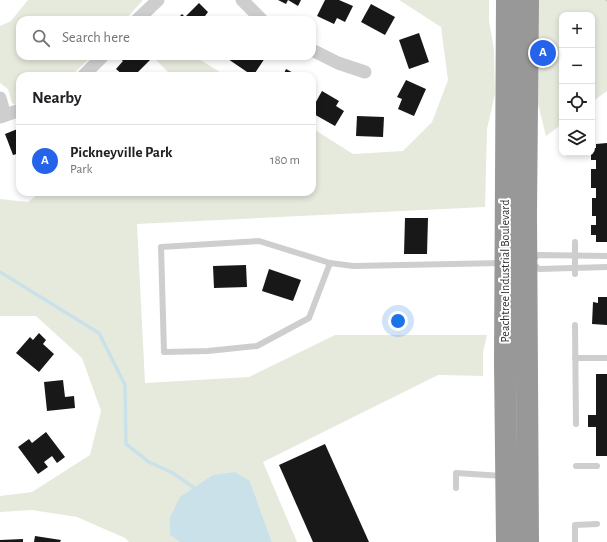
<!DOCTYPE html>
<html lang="en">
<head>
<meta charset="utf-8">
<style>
  :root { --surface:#fff; --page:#f6f6f6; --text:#202124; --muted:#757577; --line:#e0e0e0; --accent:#2563eb }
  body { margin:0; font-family:"Alegreya Sans",sans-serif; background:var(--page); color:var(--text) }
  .controls { position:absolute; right:12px; top:12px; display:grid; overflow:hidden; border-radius:8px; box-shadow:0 2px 6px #0003 }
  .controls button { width:36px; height:36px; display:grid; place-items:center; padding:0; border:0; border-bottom:1px solid var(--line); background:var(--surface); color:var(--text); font:20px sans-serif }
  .you { position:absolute; left:398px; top:321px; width:14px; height:14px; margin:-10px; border:3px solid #fff; border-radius:50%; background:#1a73e8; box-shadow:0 0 0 6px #1a73e833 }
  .badge { display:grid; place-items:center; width:26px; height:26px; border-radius:50%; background:var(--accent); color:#fff; font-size:13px; font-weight:700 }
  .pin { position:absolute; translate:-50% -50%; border:2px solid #fff; box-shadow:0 1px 4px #0006 }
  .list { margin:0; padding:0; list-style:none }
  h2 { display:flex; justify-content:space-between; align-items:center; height:52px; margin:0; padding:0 16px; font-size:17px }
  h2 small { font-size:13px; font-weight:400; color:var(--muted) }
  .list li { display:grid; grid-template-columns:26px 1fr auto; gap:12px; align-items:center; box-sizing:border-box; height:72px; padding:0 16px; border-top:1px solid var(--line) }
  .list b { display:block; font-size:15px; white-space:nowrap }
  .list p { margin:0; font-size:13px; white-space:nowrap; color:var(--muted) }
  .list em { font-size:13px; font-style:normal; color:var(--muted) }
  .icon { flex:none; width:22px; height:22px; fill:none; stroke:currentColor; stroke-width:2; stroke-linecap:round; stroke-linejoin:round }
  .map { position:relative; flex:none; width:607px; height:542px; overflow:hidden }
  .search { position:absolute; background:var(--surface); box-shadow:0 2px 6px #0003; left:16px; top:16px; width:300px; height:44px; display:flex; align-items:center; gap:10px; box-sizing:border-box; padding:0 14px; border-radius:12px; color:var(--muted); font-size:15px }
  .panel { position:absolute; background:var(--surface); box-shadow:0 2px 6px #0003; left:16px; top:72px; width:300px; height:124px; border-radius:12px }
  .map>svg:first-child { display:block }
</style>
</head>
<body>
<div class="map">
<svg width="607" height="542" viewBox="0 0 607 542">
  <rect width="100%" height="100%" fill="#fff"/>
  <g fill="#e6eadd">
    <polygon points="28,0 143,0 125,20 20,20 20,56 92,56 71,76 20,76 20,103 17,105 12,103 8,89 0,83 0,26 11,21"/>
    <polygon points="399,0 489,0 489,21 494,49 495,94 487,129 485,207 137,224 145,383 249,377 335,335 487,335 483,352 483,376 438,375 263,462 297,542 272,542 250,481 170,535 179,542 129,542 125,538 77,517 32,510 0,512 0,496 32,492 90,455 101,411 82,358 36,316 0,316 0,199 28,202 41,192 312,192 312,128 353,154 403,151 432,122 448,80 441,27"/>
    <polygon points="514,0 607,0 607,91 592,102 592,15 562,15 562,124 546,136 514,8"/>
    <polygon points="152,56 194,56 226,76 172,76"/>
  </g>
  <polygon fill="#cbe1e9" points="235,472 250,481 272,542 179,542 170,535 170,517 180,497 213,475"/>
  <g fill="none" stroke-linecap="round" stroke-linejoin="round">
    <polyline stroke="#cbe1e9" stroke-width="3.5" points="0,272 99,333 125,385 126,444 149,462 173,473 197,490"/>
  </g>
  <g fill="#181818">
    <polygon points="278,0 301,0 298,6 288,0 286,4"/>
    <polygon points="325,0 339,0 353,6 345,22 337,18 334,24 317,16"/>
    <polygon points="199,3 208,12 205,16 209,20 177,19 182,14 185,17"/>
    <polygon points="371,4 395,17 385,35 361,22"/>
    <polygon points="419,33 429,62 409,69 399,40"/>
    <polygon points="121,56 146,56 150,60 134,76 124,76 116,69 123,61 119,58"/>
    <polygon points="230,56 261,56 265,58 253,76 228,59"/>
    <polygon points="286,69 299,76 283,76"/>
    <polygon points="406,80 426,89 414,116 398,109 402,99 397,97"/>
    <polygon points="322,91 339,101 336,106 344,111 335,126 312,113 312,109"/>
    <polygon points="357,116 384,117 383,137 356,136"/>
    <polygon points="20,128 20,153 13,155 5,134"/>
    <polygon points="607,143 607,242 596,242 596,235 591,235 591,225 596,225 596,216 592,216 592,198 596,198 596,188 591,188 591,169 596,169 596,160 591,160 591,153 592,148 596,148 596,144"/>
    <polygon points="405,218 428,218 427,254 404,254"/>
    <polygon points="246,265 247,287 214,288 213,266"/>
    <polygon points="269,269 301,280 293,301 262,291"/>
    <polygon points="598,297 607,297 607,325 592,324 593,302 598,303"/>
    <polygon points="39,333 46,340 43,344 54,354 39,372 16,353 30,337 33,340"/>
    <polygon points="596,374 607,374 607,456 596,456 596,427 588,427 588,415 596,415"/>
    <polygon points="63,380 65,397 74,396 75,408 47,411 44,382"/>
    <polygon points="46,432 65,457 57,463 52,456 44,462 48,467 38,474 18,447 29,439 32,443"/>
    <polygon points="325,444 369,542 313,542 279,465"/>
    <polygon points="35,536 61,540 60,542 34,542"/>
    <polygon points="23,539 23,542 0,542 0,540"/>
  </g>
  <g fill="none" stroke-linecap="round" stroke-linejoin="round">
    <polyline stroke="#cbcbcb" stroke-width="2" stroke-dasharray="2 2" stroke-linecap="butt" points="606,0 607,1"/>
    <g stroke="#cecece" stroke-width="6">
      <polyline points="575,242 575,274"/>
      <polyline points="532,261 538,255 607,256"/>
      <polyline points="330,263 309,318 257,346 208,351 164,352 161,247 259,241 330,263 353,266 502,263"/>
      <polyline points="532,263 539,269 607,267"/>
      <polyline points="575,325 576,424"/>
      <polyline points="575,358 607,358"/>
      <polyline points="576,466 597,466"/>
      <polyline points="456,488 456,473 503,476"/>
      <polyline points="575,542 575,525 597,524"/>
    </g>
    <g stroke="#cecece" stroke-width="13">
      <polyline points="242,0 262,20"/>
      <polyline points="137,20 158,0"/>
      <polyline points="312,50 338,63 365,72"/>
      <polyline points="83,76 103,56"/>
      <polyline points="0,98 5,115"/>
      <polyline points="0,117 20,110"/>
    </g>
    <g stroke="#989898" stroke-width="22">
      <polyline points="528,0 526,213 528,542"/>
      <polyline points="507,542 505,361 507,0"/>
    </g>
  </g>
  <g text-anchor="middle" stroke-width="4" stroke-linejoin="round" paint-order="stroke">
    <g font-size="12" fill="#313131" stroke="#fff">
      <text transform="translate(505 271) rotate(-90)" y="4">Peachtree Industrial Boulevard</text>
    </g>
  </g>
</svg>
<div class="controls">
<button>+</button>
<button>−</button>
<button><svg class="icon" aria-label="locate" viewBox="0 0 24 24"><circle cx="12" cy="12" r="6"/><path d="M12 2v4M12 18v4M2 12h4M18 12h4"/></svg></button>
<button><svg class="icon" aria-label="layers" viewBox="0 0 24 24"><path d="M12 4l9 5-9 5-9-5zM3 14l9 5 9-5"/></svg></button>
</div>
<div class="you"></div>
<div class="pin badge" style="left:543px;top:53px">A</div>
<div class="search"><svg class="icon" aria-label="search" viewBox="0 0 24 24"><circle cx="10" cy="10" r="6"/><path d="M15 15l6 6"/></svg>Search here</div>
<section class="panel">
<h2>Nearby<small></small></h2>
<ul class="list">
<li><span class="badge">A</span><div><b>Pickneyville Park</b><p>Park</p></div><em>180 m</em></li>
</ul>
</section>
</div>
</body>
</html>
